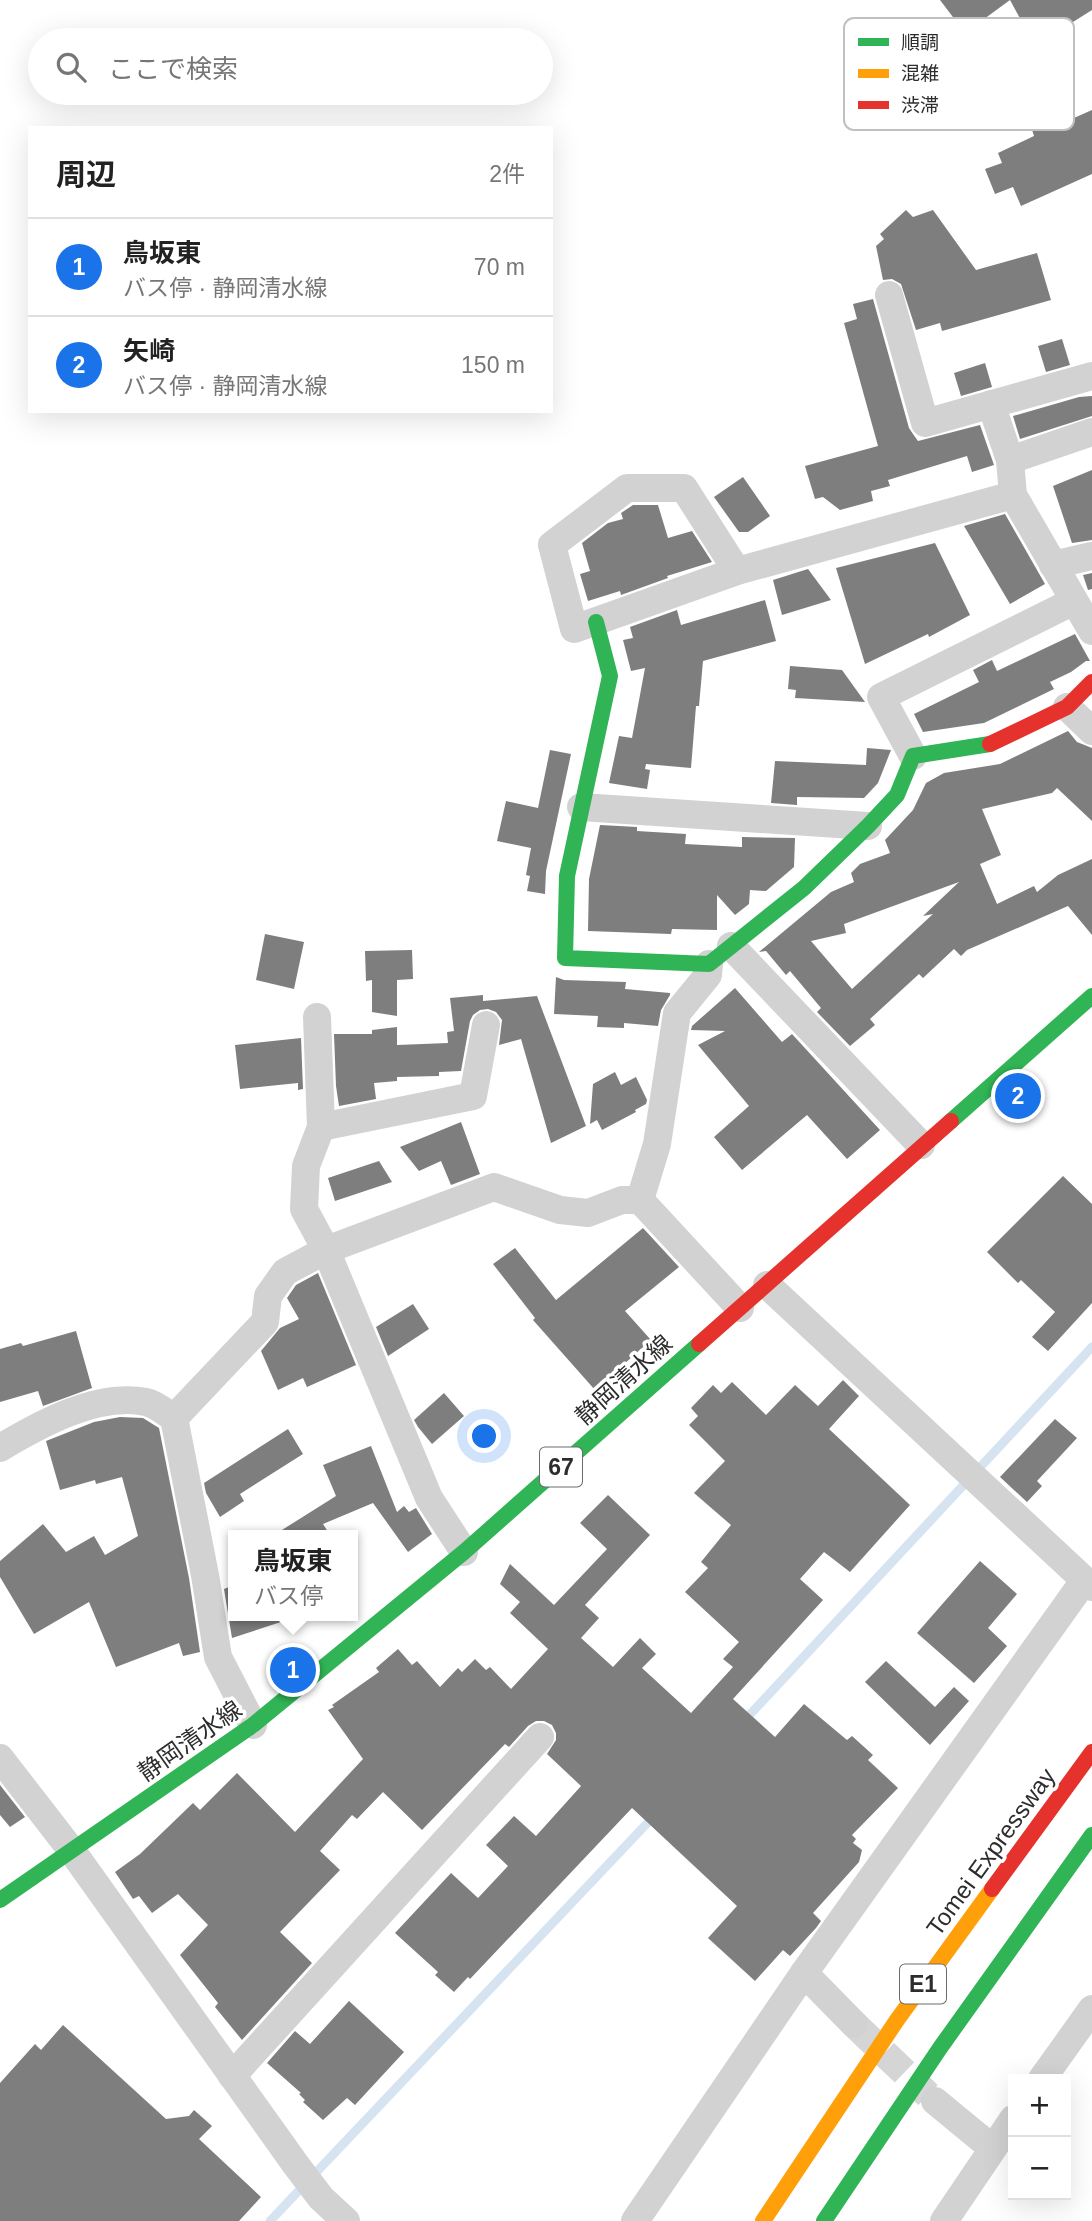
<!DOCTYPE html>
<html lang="ja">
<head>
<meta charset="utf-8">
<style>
  :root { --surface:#fff; --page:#f6f6f6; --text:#222; --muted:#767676; --line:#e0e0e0; --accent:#1a73e8 }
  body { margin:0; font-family:Arial,"Noto Sans JP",sans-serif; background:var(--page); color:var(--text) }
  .controls { position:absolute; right:21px; bottom:21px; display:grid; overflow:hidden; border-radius:0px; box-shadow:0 7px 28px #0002 }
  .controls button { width:63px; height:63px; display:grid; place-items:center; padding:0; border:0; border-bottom:2px solid var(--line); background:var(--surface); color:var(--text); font:35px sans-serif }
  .you { position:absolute; left:485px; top:1437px; width:24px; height:24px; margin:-18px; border:5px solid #fff; border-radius:50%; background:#1a73e8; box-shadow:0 0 0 10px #1a73e833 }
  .badge { display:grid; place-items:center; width:46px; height:46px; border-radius:50%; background:var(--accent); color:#fff; font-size:23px; font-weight:700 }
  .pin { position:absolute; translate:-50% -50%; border:4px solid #fff; box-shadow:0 2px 7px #0006 }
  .popup { position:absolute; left:228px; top:1530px; width:130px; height:91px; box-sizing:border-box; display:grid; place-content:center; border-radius:0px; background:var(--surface); filter:drop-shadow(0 2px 5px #0005); font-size:23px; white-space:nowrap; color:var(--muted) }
  .popup b { font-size:26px; color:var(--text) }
  .popup::after { content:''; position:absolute; left:50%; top:100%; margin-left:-14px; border:14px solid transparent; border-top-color:var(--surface) }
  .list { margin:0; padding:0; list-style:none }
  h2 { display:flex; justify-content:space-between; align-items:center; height:91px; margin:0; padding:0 28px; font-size:30px }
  h2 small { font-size:23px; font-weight:400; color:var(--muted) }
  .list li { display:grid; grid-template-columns:46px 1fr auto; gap:21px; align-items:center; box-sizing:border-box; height:98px; padding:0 28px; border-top:2px solid var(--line) }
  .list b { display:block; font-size:26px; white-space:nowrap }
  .list p { margin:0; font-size:23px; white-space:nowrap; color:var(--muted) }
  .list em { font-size:23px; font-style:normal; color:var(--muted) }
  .icon { flex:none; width:38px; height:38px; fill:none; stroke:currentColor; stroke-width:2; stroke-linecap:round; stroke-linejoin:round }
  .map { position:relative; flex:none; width:1092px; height:2221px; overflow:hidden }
  .search { position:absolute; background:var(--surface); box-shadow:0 7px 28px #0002; left:28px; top:28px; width:525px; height:77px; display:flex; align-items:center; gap:18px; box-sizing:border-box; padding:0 24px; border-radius:38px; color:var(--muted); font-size:26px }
  .panel { position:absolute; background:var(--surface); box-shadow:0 7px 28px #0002; left:28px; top:126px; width:525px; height:287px; border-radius:0px }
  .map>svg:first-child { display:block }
</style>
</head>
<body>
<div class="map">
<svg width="1092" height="2221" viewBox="0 0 1092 2221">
  <rect width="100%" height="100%" fill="#fff"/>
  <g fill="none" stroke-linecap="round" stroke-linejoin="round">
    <g stroke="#d6e3f1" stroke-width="9">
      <polyline points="743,1722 1092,1347"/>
      <polyline points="270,2221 654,1816"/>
    </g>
  </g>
  <g fill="#7e7e7e" fill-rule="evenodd">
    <polygon points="940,0 1010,0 965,33"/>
    <polygon points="1010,0 1092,0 1092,10 1035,46"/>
    <polygon points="1045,81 1058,125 1092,110 1092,174 1021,206 1013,187 995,194 985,169 1002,163 998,153 1034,136 1019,89"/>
    <polygon points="906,210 913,217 933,210 976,270 1037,253 1051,300 942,331 940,323 916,330 901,284 892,279 883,280 876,246 884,239 880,234"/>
    <polygon points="873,299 909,428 913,434 918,441 980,425 994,465 972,472 967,456 888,480 890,486 871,491 873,501 840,510 823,497 815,499 805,466 878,446 844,323 857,319 853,304"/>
    <polygon points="1062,339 1070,365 1046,372 1038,346"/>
    <polygon points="985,363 992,387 961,396 954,373"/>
    <polygon points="1092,396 1092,416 1020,439 1013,416 1079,397"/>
    <polygon points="1092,470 1092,540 1072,543 1053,486"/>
    <polygon points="743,477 770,516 748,532 739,532 714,497"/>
    <polygon points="633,505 658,505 668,538 692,531 712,562 667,576 668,578 621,595 620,591 588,601 580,574 590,571 582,543 608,523 623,519 621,513"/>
    <polygon points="1005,514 1045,584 1010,604 964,526"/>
    <polygon points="935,543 970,615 929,637 928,634 865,664 836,568"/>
    <polygon points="808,569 831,600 782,615 773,580"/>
    <polygon points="1092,573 1092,589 1088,590 1083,575"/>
    <polygon points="765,600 776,641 703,661 699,706 696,706 691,768 646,764 645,769 650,770 647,789 609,783 619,736 632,738 645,668 631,671 623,640 633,638 630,627 677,610 681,625"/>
    <polygon points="1075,634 1090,661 1086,661 1071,672 1050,682 1054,689 984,723 923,732 914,714 979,682 973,670 992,660 997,671"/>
    <polygon points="790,666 842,670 865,702 795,698 796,690 788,689"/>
    <path d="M1068 731 1077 742 1092 748V821L1057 788 1052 793 982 809 1001 855 980 864 997 904 1034 886 1037 892 1058 875 1092 859V935L1068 906 967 950 961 956 954 949 923 978 919 974 870 1019 875 1025 850 1046 817 1012 821 1008 790 971 786 975 766 951 759 952 831 892 854 882 851 873 860 864 890 853 885 840 913 810 926 783 944 773 1000 764ZM959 882 923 916 933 914 852 989 811 941 846 933 844 924Z"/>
    <polygon points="867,748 891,750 878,783 864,798 797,797 797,805 771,803 775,761 866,765"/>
    <polygon points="550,750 571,754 546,871 545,894 527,891 530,876 526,875 531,848 497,841 506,801 538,808"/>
    <polygon points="600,825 637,827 637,831 686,834 685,844 742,847 742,837 795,838 794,867 766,891 750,890 749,904 735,915 717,895 717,930 672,929 671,934 588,931 589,879"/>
    <polygon points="265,934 304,942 294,989 256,980"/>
    <polygon points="412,950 413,979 397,980 397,1016 372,1012 372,980 366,981 365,951"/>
    <polygon points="556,977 564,980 626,982 625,989 670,993 670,995 661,1010 658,1026 624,1023 624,1028 597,1027 598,1016 554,1014"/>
    <polygon points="735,988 782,1042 792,1034 880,1130 847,1159 807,1115 742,1170 714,1137 749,1106 698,1045 725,1031 691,1030 692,1026"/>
    <polygon points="483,995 483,1001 537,996 586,1126 551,1143 521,1039 499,1045 502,1020 496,1012 488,1009 480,1010 473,1015 470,1021 461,1071 439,1072 439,1076 397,1077 397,1081 374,1083 376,1099 339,1106 336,1086 334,1034 372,1034 372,1030 397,1027 397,1045 448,1043 447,1032 454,1031 450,998"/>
    <polygon points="301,1038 303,1089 298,1090 298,1083 240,1089 235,1045"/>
    <polygon points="615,1072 621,1085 636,1077 647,1100 646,1104 635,1110 636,1112 602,1130 597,1120 590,1124 593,1084"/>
    <polygon points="461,1122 480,1174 451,1185 441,1161 419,1171 400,1147"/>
    <polygon points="379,1161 392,1182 335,1201 328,1178"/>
    <polygon points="1063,1176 1092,1204 1092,1303 1048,1351 1032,1337 1055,1312 1021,1280 1018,1283 987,1252"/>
    <polygon points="643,1228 679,1267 625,1311 651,1340 595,1390 533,1320 535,1318 493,1264 515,1248 556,1300"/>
    <polygon points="318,1273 356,1365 307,1387 303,1378 278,1390 261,1351 280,1328 299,1319 287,1298 296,1285"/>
    <polygon points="413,1304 429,1329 388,1356 376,1327"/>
    <polygon points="76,1331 92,1388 43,1406 38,1391 0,1402 0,1349 21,1343 23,1346"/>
    <polygon points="843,1380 859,1396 829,1429 910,1505 850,1572 824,1552 800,1579 823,1600 733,1699 775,1737 804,1704 847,1740 852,1736 873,1755 868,1760 898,1788 852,1835 856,1839 853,1843 862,1850 859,1862 813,1913 821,1921 816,1928 790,1956 783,1950 755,1981 708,1938 737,1906 632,1808 470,1979 468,1977 454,1992 435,1975 438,1972 395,1933 451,1873 478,1898 508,1866 486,1845 514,1816 536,1836 581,1786 547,1754 556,1740 556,1733 552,1725 544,1721 536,1721 528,1726 509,1747 505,1744 422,1830 383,1792 357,1819 352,1815 320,1851 340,1870 280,1932 312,1963 242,2040 215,2007 218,2003 180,1955 208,1925 178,1894 152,1913 139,1896 133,1899 115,1872 140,1854 193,1803 200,1810 237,1773 295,1832 363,1759 328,1710 334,1707 332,1705 379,1672 376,1668 398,1649 412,1665 417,1661 440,1687 458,1668 462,1672 475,1659 486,1670 490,1667 511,1689 548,1649 510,1613 520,1602 500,1584 510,1564 554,1605 607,1549 580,1523 608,1495 650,1535 585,1605 599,1618 581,1638 613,1667 640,1638 656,1654 642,1668 691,1713 733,1667 723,1659 739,1642 685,1592 708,1568 701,1562 731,1525 694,1493 725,1461 689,1425 698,1416 691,1408 713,1385 721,1393 732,1382 766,1415 795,1385 818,1406"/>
    <polygon points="444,1393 464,1416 432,1444 418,1427 414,1420"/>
    <polygon points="120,1417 143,1418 159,1428 189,1578 200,1652 183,1656 179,1643 116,1667 89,1602 34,1634 0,1577 0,1561 43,1524 66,1552 94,1536 105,1555 138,1536 122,1477 96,1484 95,1480 60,1490 46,1441 94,1422"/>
    <polygon points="1055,1419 1077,1438 1037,1481 1042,1486 1027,1502 1000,1477"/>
    <polygon points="288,1429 303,1454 240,1494 244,1501 220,1517 206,1493 204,1483"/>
    <polygon points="371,1446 397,1512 404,1506 409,1512 416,1508 432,1534 408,1552 373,1503 323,1524 330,1535 274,1535 336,1496 323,1465"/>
    <polygon points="980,1561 1017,1594 988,1628 1007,1646 974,1683 917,1633"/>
    <polygon points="234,1585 234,1616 286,1616 287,1620 232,1638 224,1589"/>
    <polygon points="886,1661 935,1707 954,1687 969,1701 930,1745 865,1682"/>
    <polygon points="0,1785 25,1817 10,1827 0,1815"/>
    <polygon points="349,2001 404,2052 355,2105 347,2098 323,2120 303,2102 305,2100 299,2094 301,2093 267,2063 295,2031 310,2044"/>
    <polygon points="63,2025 166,2119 189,2116 194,2110 212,2126 199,2139 261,2197 239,2221 0,2221 0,2083 35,2044 41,2050"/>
  </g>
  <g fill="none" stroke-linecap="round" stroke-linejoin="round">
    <polyline stroke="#d5d5d5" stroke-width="28" stroke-dasharray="28 14" stroke-linecap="butt" points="854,2024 928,2095"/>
    <g stroke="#d2d2d2" stroke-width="28">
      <polyline points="889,295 925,423 1092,376"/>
      <polyline points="991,404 1010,460 1013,495 1092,631"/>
      <polyline points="1010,460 1092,432"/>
      <polyline points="1053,565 1092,556"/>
      <polyline points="737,571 684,488 627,488 552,545 574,629 737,571 1013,495"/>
      <polyline points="1067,707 1092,731"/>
      <polyline points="913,756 881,697 1074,601"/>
      <polyline points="581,807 868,826"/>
      <polyline points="731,946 921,1145"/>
      <polyline points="317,1017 321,1127 306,1166 304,1209 326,1250 429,1498 464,1552"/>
      <polyline points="321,1127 473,1096 486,1025"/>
      <polyline points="640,1200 657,1144 677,1013 708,975 709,964"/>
      <polyline points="767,1285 1092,1587"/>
      <polyline points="174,1418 265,1322 268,1296 285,1272 326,1250 494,1187 560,1210 588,1213 622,1200 640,1200 740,1308"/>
      <path d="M0 1448C40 1424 98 1392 146 1402 156 1404 166 1413 174 1418L205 1575 218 1657 253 1725"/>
      <polyline points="0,1758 72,1851 296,2165 321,2198 346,2221"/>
      <polyline points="804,1973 854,2024"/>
      <polyline points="232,2076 540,1737"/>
      <polyline points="1042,2079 1092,2009"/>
      <polyline points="935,2101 992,2148"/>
      <polyline points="635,2221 804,1973 1084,1581"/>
      <polyline points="944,2221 1013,2119"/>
    </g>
    <g stroke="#30b455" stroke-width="16">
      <polyline points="596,622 610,676 567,876 565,958 709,964 804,888 868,826 897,795 913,756 990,744"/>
      <polyline points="951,1121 1092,996"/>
      <polyline points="0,1900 253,1725 464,1552 699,1344"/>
      <polyline points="824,2221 940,2048 1092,1835"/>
    </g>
    <polyline stroke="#ff9f0a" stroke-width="16" points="763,2221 897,2020 992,1889"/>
    <g stroke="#e5322d" stroke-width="16">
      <polyline points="990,744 1067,707 1092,682"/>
      <polyline points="699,1344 951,1121"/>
      <polyline points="992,1889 1092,1752"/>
    </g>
  </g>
  <g text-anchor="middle" stroke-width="7" stroke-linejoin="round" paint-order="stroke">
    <g fill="#fff" stroke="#6c6c6c" stroke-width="2">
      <rect x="540" y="1447.5" width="42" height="39" rx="5"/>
      <rect x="900" y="1964.5" width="46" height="39" rx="5"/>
    </g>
    <g font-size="23" font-weight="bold" fill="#2d2d2d">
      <text x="561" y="1475">67</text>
      <text x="923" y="1992">E1</text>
    </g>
    <g font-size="24" fill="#2d2d2d" stroke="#fff">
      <text transform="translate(624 1380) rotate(-42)" y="8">静岡清水線</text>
      <text transform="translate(190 1741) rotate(-35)" y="8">静岡清水線</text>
      <text transform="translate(991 1852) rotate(-54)" y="8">Tomei Expressway</text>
    </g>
  </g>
  <rect x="844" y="18" width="230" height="112" rx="10" fill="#fff" stroke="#c0c0c0" stroke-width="2"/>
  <rect x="858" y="38" width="31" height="8" fill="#30b455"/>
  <rect x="858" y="69" width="31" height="9" fill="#ff9f0a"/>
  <rect x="858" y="101" width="31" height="8" fill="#e5322d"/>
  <g font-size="19" fill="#2d2d2d">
    <text x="901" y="49">順調</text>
    <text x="901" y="80">混雑</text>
    <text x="901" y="112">渋滞</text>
  </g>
</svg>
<div class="controls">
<button>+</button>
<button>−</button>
</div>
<div class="you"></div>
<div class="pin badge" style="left:293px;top:1670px">1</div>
<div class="popup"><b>鳥坂東</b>バス停</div>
<div class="pin badge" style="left:1018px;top:1096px">2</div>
<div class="search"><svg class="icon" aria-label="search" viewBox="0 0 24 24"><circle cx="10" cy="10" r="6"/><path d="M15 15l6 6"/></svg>ここで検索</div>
<section class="panel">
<h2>周辺<small>2件</small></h2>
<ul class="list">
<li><span class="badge">1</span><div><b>鳥坂東</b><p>バス停 · 静岡清水線</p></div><em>70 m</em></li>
<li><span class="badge">2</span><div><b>矢崎</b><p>バス停 · 静岡清水線</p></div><em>150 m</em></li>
</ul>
</section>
</div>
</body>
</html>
